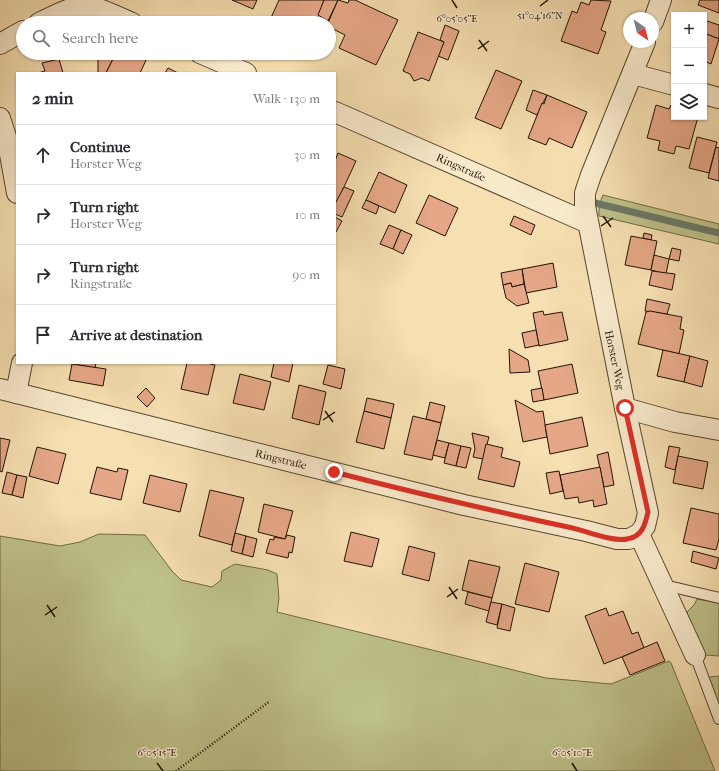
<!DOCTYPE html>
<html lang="en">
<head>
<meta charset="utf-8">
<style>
  :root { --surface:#fff; --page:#f2f2f3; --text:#2b2b33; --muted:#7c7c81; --line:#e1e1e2 }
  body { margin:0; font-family:"IM FELL French Canon",serif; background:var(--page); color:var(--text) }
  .controls { position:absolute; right:12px; top:12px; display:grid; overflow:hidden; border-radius:0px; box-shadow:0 1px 3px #0004 }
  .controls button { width:36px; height:36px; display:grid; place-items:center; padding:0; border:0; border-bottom:1px solid var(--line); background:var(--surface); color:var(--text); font:20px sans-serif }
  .compass { position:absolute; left:623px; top:12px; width:36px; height:36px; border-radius:50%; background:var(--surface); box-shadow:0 1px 3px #0004; rotate:145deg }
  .stop { position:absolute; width:12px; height:12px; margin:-9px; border:3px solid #d93025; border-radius:50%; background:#fff }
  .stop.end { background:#d93025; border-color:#fff; box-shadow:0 1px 4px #0008 }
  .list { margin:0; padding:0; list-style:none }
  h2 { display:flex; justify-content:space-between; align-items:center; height:52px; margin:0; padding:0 16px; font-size:17px }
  h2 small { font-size:13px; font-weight:400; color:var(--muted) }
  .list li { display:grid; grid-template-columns:26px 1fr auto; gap:12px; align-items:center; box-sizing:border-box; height:60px; padding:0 16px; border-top:1px solid var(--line) }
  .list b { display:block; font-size:15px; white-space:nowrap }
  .list p { margin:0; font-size:13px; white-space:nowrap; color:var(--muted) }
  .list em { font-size:13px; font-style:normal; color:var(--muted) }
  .icon { flex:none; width:22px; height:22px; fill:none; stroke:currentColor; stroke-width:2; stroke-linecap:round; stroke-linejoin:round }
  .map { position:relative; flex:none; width:719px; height:771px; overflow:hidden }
  .search { position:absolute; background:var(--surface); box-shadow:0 1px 3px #0004; left:16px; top:16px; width:320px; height:44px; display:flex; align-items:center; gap:10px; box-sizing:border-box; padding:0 14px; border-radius:22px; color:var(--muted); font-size:15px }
  .panel { position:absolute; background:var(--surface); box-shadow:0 1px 3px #0004; left:16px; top:72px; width:320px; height:292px; border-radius:0px }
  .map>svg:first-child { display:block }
</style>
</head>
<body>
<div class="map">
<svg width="719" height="771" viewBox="0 0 719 771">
  <rect width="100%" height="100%" fill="#f6dfb1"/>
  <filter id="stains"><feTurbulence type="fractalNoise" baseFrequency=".005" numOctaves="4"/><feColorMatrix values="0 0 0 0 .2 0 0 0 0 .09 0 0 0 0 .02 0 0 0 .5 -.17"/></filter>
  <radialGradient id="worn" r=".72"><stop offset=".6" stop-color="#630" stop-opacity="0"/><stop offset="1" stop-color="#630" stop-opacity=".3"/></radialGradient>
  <g fill="#bec18a" stroke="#706a47">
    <polygon points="603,195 719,224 719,244 599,216 599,205"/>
    <polygon points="99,534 145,535 172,571 181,580 212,587 221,580 222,571 235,564 268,570 277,574 279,599 277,612 546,678 611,684 669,661 671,663 715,771 0,771 0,536 60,546 80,542"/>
    <path d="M697 599 719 603V656L705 655C691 641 687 632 687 612L694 605Z"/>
    <polygon points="719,676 719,710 707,681 710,677"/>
  </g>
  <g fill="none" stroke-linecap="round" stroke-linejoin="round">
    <polyline stroke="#6b7968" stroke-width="7" points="591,202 719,233"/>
  </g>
  <g fill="#e5a787" stroke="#211304">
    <polygon points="232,0 257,0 253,9"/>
    <polygon points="279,0 324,0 316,23 272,23 270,20"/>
    <polygon points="324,0 338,0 328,21 318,15"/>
    <polygon points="338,0 348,3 349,0 355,0 398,20 376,65 339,48 345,35 329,27 328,23"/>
    <polygon points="591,0 611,1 601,30 606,32 598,54 561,41 572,11 577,13 581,2 589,5"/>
    <polygon points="700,0 719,0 719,13 698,5"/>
    <polygon points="704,20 719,25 719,39 704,33"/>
    <polygon points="445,25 459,31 448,60 438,56 444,42 440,40"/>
    <polygon points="418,32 444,42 429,81 422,78 414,81 410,74 403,71"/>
    <polygon points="704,33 719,39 711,64 704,61"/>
    <polygon points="98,53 105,53 113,59 106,73 98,73"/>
    <polygon points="112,53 142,53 148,56 140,73 106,73 113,59 110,58"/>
    <polygon points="59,59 63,73 38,73 45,71 42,63"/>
    <polygon points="168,68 178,73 165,73"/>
    <polygon points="496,70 522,81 501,129 475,118"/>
    <polygon points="533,90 547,95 537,115 526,110"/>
    <polygon points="547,95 587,112 572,148 549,138 546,145 528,138 542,103 544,104"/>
    <polygon points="656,105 669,109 671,105 674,106 674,117 698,117 689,149 676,146 674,154 658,150 660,141 647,138"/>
    <polygon points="697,137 717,142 709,173 689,168"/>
    <polygon points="716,147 719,148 719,181 708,178"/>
    <polygon points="338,153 356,161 337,202 335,202 335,161"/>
    <polygon points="379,172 407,185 395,213 366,200"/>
    <polygon points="344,187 354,191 342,217 335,214 335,204"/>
    <polygon points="429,195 458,208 445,236 416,223"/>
    <polygon points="366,200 379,206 376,214 362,208"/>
    <polygon points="514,216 535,225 531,235 510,225"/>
    <polygon points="335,217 342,221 336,232 335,232"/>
    <polygon points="389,225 401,230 393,249 380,244"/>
    <polygon points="401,230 412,235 403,254 393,249"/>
    <polygon points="644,233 652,235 651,240 643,238"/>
    <polygon points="631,236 657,241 651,270 625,265"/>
    <polygon points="672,248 681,250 679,261 669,259"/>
    <polygon points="654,255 669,259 666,274 651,270"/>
    <polygon points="553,263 557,287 526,293 522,269"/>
    <polygon points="522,269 524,284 512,287 511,283 503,285 501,273"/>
    <polygon points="652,271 675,274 672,290 649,285"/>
    <polygon points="511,283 512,287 524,284 529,303 517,306 506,298 503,285"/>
    <polygon points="647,299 670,304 667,314 645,311"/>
    <polygon points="543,311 544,315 562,312 568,340 539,346 533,313"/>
    <polygon points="650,311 682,317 680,329 684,330 679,354 638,344 646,312"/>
    <polygon points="536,330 539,345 525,348 522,333"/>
    <polygon points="509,349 528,360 530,372 510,373"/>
    <polygon points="663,350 690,356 684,382 657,376"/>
    <polygon points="690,356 708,361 702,387 684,382"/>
    <polygon points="67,363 96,363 95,368"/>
    <polygon points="187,363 207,363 215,365 208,395 181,389"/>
    <polygon points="274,363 293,363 289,382 271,377"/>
    <polygon points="72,364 106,369 103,386 69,380"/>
    <polygon points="572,364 578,393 544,400 538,371"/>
    <polygon points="328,365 345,369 341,389 323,384"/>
    <polygon points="240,374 271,382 264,410 233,403"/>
    <polygon points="299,385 326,392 319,425 292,418"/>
    <polygon points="146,388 155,398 147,407 137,397"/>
    <polygon points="542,388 544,400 533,402 531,390"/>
    <polygon points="367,398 394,404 391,418 364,411"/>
    <polygon points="515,400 537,412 543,411 547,437 523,442"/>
    <polygon points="430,402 445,406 441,423 426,419"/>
    <polygon points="364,411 391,418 384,449 356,442"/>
    <polygon points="413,416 441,423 432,460 404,454"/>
    <polygon points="582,417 588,446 550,454 545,425"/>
    <polygon points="472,433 489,437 483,459 473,457 475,449"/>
    <polygon points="0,438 10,440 2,472 0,471"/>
    <polygon points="437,440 449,443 445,458 433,455"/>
    <polygon points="449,443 461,446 456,466 444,463"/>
    <polygon points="486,444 503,448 501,457 520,462 514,487 478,479"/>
    <polygon points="461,446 471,448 466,468 456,466"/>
    <polygon points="669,446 680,448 675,470 665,467"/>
    <polygon points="37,447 66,454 58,484 29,476"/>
    <polygon points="608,452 614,485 604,487 597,455"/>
    <polygon points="678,456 708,462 703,489 673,483"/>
    <polygon points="97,467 117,472 118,468 128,470 121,500 90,493"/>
    <polygon points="600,467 607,504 594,507 593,500 579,503 578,497 565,499 560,475"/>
    <polygon points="559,471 563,491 550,494 546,473"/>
    <polygon points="7,472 17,475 12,495 2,493"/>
    <polygon points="17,475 27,477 23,498 12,495"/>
    <polygon points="150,475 187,484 180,512 143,503"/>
    <polygon points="210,490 244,498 232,545 199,536"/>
    <polygon points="264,504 293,511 285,539 258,532"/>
    <polygon points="691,508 719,514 719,539 716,550 683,543"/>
    <polygon points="351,532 379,539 372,567 344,561"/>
    <polygon points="235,533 246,536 242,554 231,551"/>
    <polygon points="287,535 295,537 292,553 289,552 288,558 266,553 270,539 274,540 274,537 285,539"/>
    <polygon points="246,536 257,539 253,557 242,554"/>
    <polygon points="409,546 435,553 429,581 402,574"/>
    <polygon points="693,551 719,558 716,569 691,562"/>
    <polygon points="469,560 500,567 492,598 462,590"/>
    <polygon points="525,563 559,572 549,612 515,604"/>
    <polygon points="468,592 492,598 489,611 465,604"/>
    <polygon points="491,602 502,604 497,625 486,622"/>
    <polygon points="502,604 515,608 510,631 497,628"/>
    <polygon points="606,608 609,616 623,611 632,634 638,632 644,648 604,664 585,616"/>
    <polygon points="657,642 665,661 630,675 622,657"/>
  </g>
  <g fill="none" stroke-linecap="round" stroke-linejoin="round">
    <defs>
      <g id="lane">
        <polyline points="664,585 719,598"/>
        <polyline points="695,655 719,719"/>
      </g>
      <g id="street">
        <polyline points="653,22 661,0"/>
        <path d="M39 23C85 0 85 2 132 23"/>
        <polyline points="645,42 591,175 585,193 585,206 625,408 648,513 645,526 639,534 695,655"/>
        <polyline points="0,44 23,31"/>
        <polyline points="200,53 246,73"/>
        <polyline points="633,74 674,85"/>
        <polyline points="704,94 719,98"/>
        <polyline points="335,112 586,222"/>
        <polyline points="0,118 8,143 17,193"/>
        <polyline points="0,389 464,505 586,531 617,539 629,539 639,534"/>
        <polyline points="16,393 22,363"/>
        <polyline points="625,408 675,422 719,430"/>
      </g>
    </defs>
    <use href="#lane" stroke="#56462f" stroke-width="12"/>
    <use href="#street" stroke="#56462f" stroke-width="22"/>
    <polyline stroke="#211304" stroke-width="2.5" stroke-dasharray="1 2" stroke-linecap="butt" points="176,771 270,701"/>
    <use href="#lane" stroke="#f9eacc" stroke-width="10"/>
    <use href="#street" stroke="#f9eacc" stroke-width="20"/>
  </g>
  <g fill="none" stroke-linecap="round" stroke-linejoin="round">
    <path stroke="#d93025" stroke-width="5" d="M334 472C411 492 489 510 568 527 585 530 611 542 627 539 642 537 645 525 648 512L625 408"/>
  </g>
  <path fill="none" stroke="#211304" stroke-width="1.5" d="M452 0 457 8M540 6 548 0M479 40 487 51M478 49 489 41M603 216 611 227M601 226 613 218M325 411 333 422M323 420 335 412M449 587 457 599M447 597 458 589M47 605 55 617M45 615 57 607M157 763 163 771M572 763 577 771"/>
  <g text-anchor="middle" stroke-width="3" stroke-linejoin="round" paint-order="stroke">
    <g font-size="11" fill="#211304" stroke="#f9eacc">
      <text transform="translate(461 167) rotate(24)" y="4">Ringstraße</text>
      <text transform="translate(615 360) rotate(78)" y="4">Horster Weg</text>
      <text transform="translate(281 459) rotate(14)" y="4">Ringstraße</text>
    </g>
  </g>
  <g font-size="10" text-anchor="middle" fill="#211304" stroke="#f9eacc" stroke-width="3" stroke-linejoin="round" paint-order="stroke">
    <text x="540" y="19">51°04'16"N</text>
    <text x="457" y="22">6°05'05"E</text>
    <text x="157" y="756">6°05'15"E</text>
    <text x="572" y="756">6°05'10"E</text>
  </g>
  <rect width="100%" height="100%" filter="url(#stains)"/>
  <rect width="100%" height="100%" fill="url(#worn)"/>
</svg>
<div class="controls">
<button>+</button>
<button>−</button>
<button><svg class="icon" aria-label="layers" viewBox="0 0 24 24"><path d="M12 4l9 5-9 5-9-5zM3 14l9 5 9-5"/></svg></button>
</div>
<svg class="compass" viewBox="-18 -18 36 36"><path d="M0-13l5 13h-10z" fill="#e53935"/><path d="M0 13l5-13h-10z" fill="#7c7c81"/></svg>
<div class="stop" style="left:625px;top:408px"></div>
<div class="stop end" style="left:334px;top:472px"></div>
<div class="search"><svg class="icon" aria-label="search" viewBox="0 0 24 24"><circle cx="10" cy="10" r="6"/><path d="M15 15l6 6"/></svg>Search here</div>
<section class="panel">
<h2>2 min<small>Walk · 130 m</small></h2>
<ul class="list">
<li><svg class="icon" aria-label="ahead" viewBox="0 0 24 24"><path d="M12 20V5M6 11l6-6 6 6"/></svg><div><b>Continue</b><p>Horster Weg</p></div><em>30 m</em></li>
<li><svg class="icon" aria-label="right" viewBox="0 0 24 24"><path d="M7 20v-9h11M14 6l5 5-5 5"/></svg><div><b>Turn right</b><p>Horster Weg</p></div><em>10 m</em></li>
<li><svg class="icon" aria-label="right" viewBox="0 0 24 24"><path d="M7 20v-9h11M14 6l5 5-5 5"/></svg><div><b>Turn right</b><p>Ringstraße</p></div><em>90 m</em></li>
<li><svg class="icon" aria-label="arrive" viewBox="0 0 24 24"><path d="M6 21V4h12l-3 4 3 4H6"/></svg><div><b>Arrive at destination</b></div></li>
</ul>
</section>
</div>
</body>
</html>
